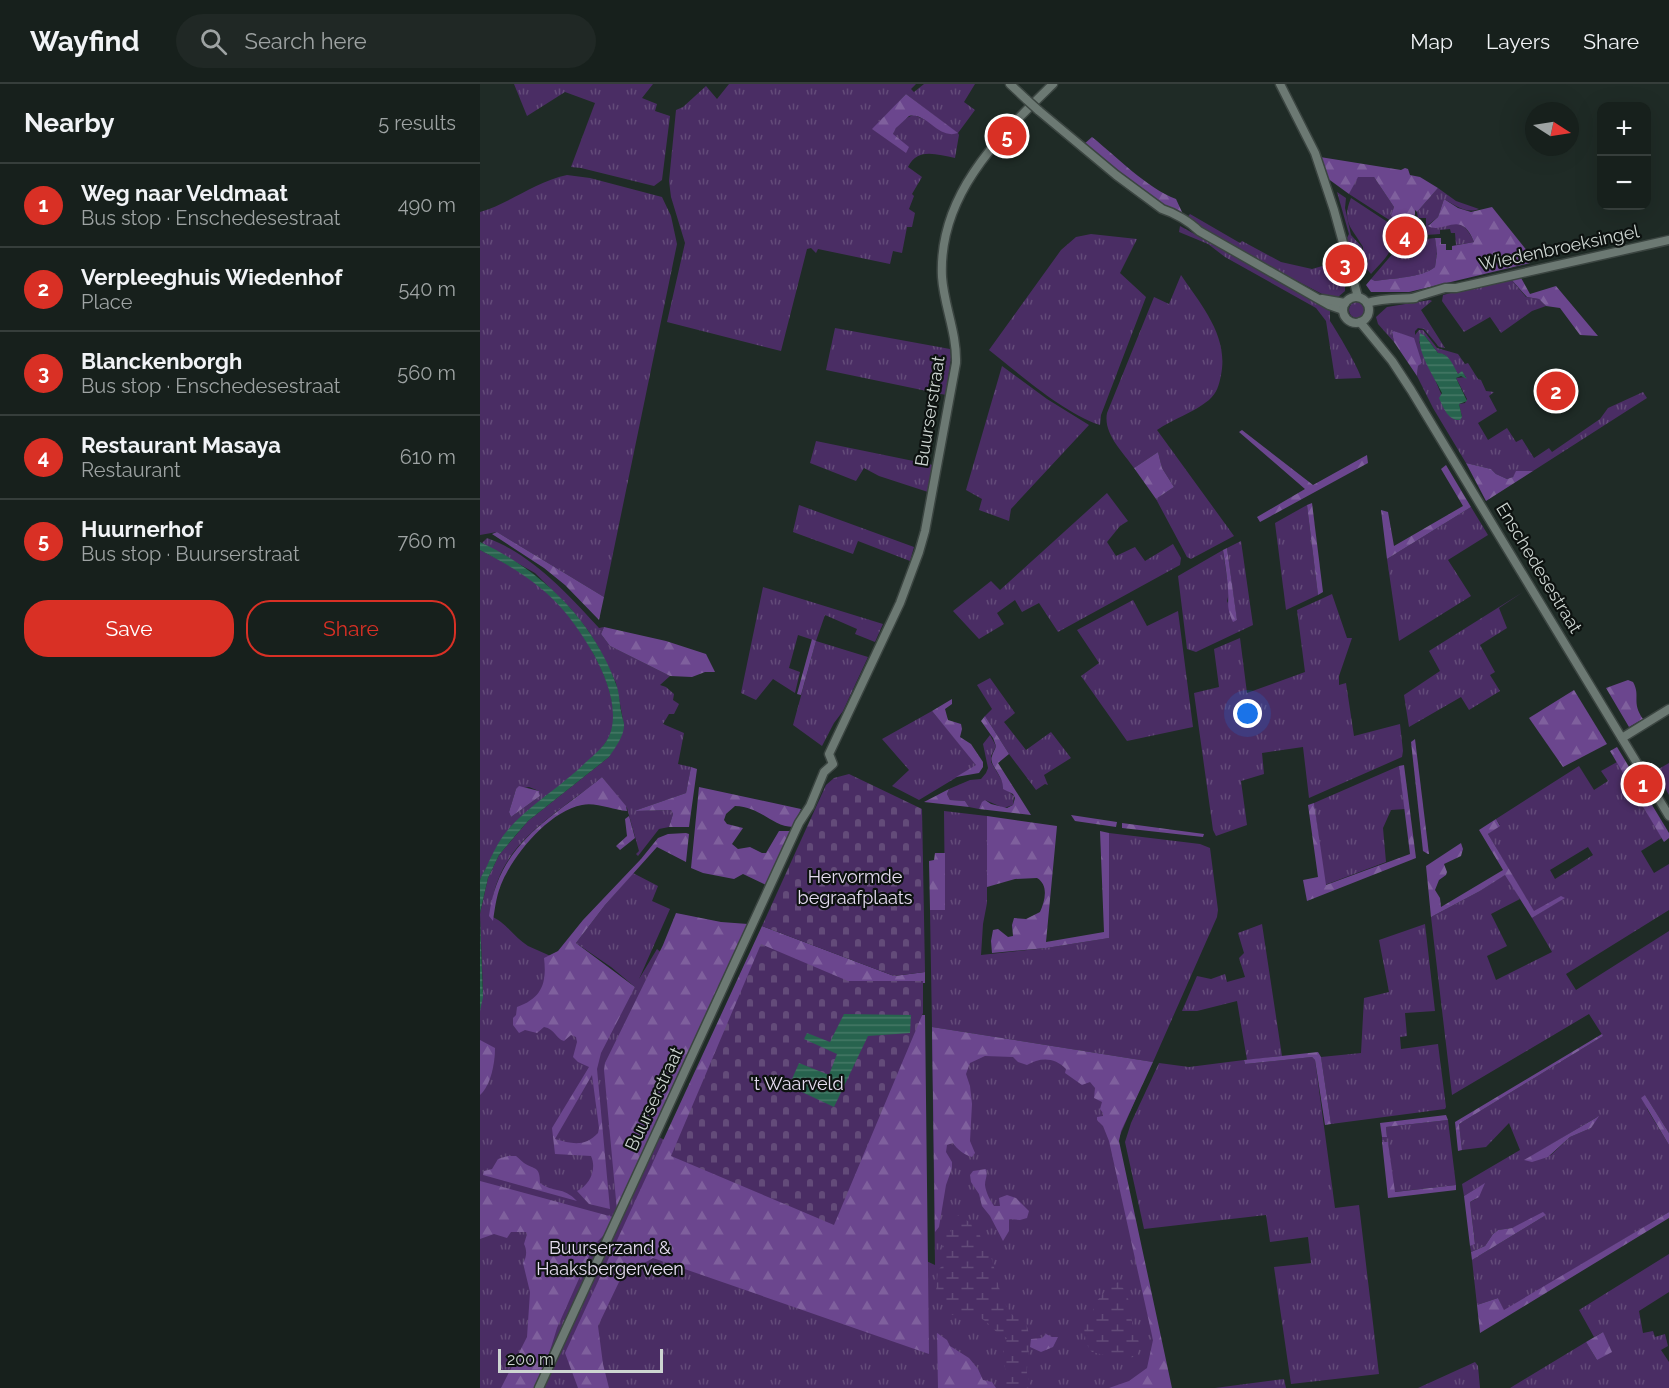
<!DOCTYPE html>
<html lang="en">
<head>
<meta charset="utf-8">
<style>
  :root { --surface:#17201c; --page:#202825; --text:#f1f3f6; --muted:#9ea3a3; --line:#363e3b; --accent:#d93025 }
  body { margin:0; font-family:Raleway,sans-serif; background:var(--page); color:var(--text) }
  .controls { position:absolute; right:18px; top:18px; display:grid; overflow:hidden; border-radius:12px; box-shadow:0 6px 24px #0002 }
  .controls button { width:54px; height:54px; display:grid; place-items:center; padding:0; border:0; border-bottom:2px solid var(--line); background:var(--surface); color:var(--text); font:30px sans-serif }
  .compass { position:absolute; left:1045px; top:18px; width:54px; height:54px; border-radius:50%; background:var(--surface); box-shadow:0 6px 24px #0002; rotate:102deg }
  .scale { position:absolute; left:18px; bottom:15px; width:165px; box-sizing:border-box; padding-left:6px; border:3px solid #cdd5d1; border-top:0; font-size:16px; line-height:21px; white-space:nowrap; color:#cdd5d1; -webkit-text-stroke:4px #0d1210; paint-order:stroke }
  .you { position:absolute; left:768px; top:630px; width:21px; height:21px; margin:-15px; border:4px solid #fff; border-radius:50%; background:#1a73e8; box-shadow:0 0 0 9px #1a73e833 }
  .badge { display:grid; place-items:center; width:39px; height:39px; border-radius:50%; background:var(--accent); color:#fff; font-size:20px; font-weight:700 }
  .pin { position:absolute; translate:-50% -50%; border:3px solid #fff; box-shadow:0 2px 6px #0006 }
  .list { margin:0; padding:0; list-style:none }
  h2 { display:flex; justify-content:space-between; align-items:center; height:78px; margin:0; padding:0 24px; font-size:26px }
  h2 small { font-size:20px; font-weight:400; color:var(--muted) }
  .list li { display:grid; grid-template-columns:39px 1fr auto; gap:18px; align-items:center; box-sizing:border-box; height:84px; padding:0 24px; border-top:2px solid var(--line) }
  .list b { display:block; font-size:22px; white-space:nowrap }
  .list p { margin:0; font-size:20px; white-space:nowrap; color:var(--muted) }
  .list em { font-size:20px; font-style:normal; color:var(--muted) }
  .actions { display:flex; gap:12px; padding:18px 24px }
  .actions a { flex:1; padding:14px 0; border:2px solid var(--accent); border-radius:24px; text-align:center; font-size:21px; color:var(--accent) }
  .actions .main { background:var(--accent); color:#fff }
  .icon { flex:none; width:33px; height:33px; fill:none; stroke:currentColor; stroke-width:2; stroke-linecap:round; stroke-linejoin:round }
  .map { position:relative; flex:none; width:1189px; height:1304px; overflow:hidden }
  header { display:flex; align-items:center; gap:36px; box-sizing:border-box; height:84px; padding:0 30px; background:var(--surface); border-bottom:2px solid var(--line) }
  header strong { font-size:28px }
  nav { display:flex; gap:33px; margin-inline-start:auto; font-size:21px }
  .search { width:420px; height:54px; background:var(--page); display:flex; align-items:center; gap:15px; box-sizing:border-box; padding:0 21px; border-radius:33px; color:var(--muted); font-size:22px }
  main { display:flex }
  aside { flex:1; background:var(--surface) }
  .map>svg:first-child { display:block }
</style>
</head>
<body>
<header>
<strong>Wayfind</strong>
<div class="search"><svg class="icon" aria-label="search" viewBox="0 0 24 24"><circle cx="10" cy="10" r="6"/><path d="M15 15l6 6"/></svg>Search here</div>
<nav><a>Map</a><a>Layers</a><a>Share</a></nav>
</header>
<main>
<aside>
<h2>Nearby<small>5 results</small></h2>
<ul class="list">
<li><span class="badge">1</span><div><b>Weg naar Veldmaat</b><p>Bus stop · Enschedesestraat</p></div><em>490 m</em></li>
<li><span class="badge">2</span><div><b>Verpleeghuis Wiedenhof</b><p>Place</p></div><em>540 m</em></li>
<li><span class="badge">3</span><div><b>Blanckenborgh</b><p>Bus stop · Enschedesestraat</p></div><em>560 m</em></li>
<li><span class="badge">4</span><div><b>Restaurant Masaya</b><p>Restaurant</p></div><em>610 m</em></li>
<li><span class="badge">5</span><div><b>Huurnerhof</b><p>Bus stop · Buurserstraat</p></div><em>760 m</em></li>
</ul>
<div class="actions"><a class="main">Save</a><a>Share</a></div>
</aside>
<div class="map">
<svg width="1189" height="1304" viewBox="0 0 1189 1304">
  <defs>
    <pattern id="grass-tufts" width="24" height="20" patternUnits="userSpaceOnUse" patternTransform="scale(1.5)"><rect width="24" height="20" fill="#4a2d64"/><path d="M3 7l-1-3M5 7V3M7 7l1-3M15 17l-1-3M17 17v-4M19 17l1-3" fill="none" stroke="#634b79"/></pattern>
    <pattern id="forest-firs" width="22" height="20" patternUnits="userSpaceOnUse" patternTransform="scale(1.5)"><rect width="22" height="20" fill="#6b468e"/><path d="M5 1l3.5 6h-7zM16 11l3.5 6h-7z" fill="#7f609d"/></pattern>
    <pattern id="wetland-marsh" width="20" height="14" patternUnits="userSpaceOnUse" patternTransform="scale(1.5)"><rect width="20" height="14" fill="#4a2d64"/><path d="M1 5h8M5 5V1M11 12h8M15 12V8" fill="none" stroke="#634b79"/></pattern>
    <pattern id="cemetery-stones" width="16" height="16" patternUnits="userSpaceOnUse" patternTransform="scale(1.5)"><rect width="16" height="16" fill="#4a2d64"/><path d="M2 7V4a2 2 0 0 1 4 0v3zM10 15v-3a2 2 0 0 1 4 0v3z" fill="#634b79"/></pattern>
    <pattern id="water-rules" width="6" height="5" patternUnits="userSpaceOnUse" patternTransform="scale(1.5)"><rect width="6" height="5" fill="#27634e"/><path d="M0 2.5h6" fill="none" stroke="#457866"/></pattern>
  </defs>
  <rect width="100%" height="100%" fill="#1f2b26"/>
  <g fill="url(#grass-tufts)" fill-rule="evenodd">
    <polygon points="34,0 173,0 162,14 177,20 175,27 190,32 182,96 174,102 101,84 91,83 115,19 85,8 47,32"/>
    <path d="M249 0H436L431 5 434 8 444 0H495L484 18 495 26 478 49 479 51 475 74C457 71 438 63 428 83L442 93 432 110 434 112 429 125 435 129 432 143H427L422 169 413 167 410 180 338 165 336 169 331 164 327 165 301 267 187 238 205 159 191 113 189 97 196 26 203 23 226 2 237 15ZM426 10 477 49 434 31C426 33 416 41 413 50L393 45Z"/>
    <path d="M87 91 110 94 182 113 191 132 197 160 124 513 17 448 0 451V128C31 119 54 98 87 91Z"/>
    <polygon points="877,93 894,93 914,123 912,132 920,137 914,139 869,110"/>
    <path d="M958 104 976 117 999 125C986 130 976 122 964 115L958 133 948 141C965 150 979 123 994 158L976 161 975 149H971L970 145 960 146V150L946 151V134H938L937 128Z"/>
    <polygon points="857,108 866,114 865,124 871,151 882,163 881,173 874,179 867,154 869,150"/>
    <path d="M871 114 912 141C918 165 906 173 891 190L886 184 888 177 883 173V163C872 144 861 138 871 114Z"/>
    <polygon points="710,130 760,159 762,157 801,178 832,185 863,176 865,190 865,207 858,213 844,211 773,174 705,136"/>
    <path d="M938 138 942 141 943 162 946 161V155L955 154 957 168 955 183C941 194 913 194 895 197L891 195 920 161V155L941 154 939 143 921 144 919 146V144L928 143V139Z"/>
    <path d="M700 142 850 225V237C856 246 879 284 881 294L855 295 846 237 836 224 745 173 728 160 699 148Z"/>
    <path d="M611 150 657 155 640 189 666 213 621 331 620 341C582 328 541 291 509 266L581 166 596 153Z"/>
    <path d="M701 191C721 221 749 252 741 291 739 301 737 309 729 316 713 329 693 335 677 346L754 452 711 475 707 473 676 415 694 403 682 384 678 368 654 384C643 368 623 350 627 329L674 213 689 220Z"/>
    <polygon points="1030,194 1046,213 1059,215 1066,222 1052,227 1021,249 1010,233 984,248 962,217 963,211"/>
    <path d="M950 216 952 217 941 226 965 264 959 263 944 245 938 244 935 247V251L939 246H943L957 264 978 270 985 280 988 279 998 295 1001 296 1006 307 1014 308 1009 312 1017 327 998 339 1008 356 1027 344 1036 358 1042 355 1054 374 1069 364 1072 368 1120 335 1128 324 1163 308 1167 314 1053 387H1037L1033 393 1027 395 1016 390 1011 385 986 379 953 324 937 292 938 282 942 279C936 262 932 253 914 247L912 249 914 258 898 240 896 233 907 223ZM945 252 958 269 965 271 978 290 982 288 986 293 976 294 987 315 985 319 979 320 982 333 962 312 939 258Z"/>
    <circle cx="877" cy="226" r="8"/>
    <polygon points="355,244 470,265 471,273 466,311 346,286"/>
    <polygon points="522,282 567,315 609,341 531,425 529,437 499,426 502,415 486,406"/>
    <polygon points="336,357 453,381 448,408 399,392 384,384 376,397 330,379"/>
    <polygon points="627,409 648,437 640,442 627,458 636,472 655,463 665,477 693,460 701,474 700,481 578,548 559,519 542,528 535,516 517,529 524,540 499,555 473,527 511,497 520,506"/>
    <polygon points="319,421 434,463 430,477 378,457 373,470 313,448"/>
    <polygon points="827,421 838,511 806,526 795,439"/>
    <polygon points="991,423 1008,451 968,476 991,512 919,557 907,475"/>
    <path d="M7 454C50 469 89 511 119 544L124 543 121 550 130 562 190 592 180 601 186 603 194 610 193 616 199 620 194 630H189L183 640 204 649 198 680 211 683 206 709 154 727 191 726 193 730 189 743 179 745 158 772 156 770 159 767 147 724 122 693C86 723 35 750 18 796 13 807 12 821 10 832 25 837 34 853 48 862L152 908 155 903 131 883 96 859 125 821 153 789 178 802 172 817 190 825 159 895 177 865 184 871 172 1050 455 1181 452 948 668 986 638 1056 691 1304H0V908H3L0 830 8 794 19 771 48 737 129 673 144 641 136 599 119 564 107 545 91 525 55 489 2 459Z"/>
    <polygon points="761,457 773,541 716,568 707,565 698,492 743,466 749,509 747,517 757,537 747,464"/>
    <path d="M0 466C22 477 44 488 63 504 93 529 152 614 128 655 111 683 71 707 46 729 29 745 10 775 0 796ZM49 703 59 707 60 712 31 733 29 728 36 705Z"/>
    <polygon points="283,503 403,540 395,558 375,550 377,545 345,531 336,557 388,573 363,627 354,639 342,662 313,641 336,557 318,551 309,584 320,588 315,609 293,595 276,616 261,609"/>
    <polygon points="1043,508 1019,524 1027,544 1000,561 1015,588 1010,591 1020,607 989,626 981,613 929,643 924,611 960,587 949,567"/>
    <polygon points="852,510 867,554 872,554 859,592 859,601 866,599 874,652 920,640 923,667 922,673 829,714 823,663 782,669 784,690 761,697 767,741 736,752 733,746 714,609 739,603 734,565 760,554 767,609 825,588 817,526"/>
    <polygon points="653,516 667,542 698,527 713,643 647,657 601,592 619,579 597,546"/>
    <polygon points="510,594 535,629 524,638 546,666 571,648 591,674 564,691 568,701 565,700 556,706 529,670 505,632 512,625 497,601"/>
    <polygon points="452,627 497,681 439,716 412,702 429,686 402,655"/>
    <polygon points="510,651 516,662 511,672 511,678 528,707 534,712 533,721 524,724 505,716 499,725 489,723 485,717 470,716 467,710 469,705 490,696 501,695 506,689 508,684 503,660"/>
    <path d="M1137 678 1182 754 1161 767 1174 789 1189 780V826L1086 890 1096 906 1189 847V1049L1165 1011 1167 1025 1189 1061V1128L1024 1227 1018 1214 997 1221 992 1176 1066 1131 1032 1144 1018 1146 1013 1150 1005 1162 991 1168 990 1162 995 1159 990 1118 996 1115 1004 1100 984 1112 982 1100 1040 1066 1029 1039 1006 1063 982 1066 979 1040 1123 952 1109 930 972 1011 951 833 1000 807 1026 790 1040 815 1011 830 1027 862 1007 872 1016 896 1072 868 1052 834 1084 814 1054 828 1008 750 1020 741 1016 735 1099 682 1114 706 1128 697 1121 687ZM1108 763 1113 771 1075 795 1070 786ZM1117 1033 1111 1044 1090 1053 1071 1071 1064 1074 1045 1076Z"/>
    <polygon points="1189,679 1189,711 1175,687"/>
    <polygon points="919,682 925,725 911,726 903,744 906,778 845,801 834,719"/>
    <polygon points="464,727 507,732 507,819 503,840 501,871 566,864 629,854 629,749 720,760 730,764 738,826 737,833 673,978 452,943 450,826 465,825"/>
    <polygon points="782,840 802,972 767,976 757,917 717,927 702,927 717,892 731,895 745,890 747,898 765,893 759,874 764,869 758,849"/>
    <polygon points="945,840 955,927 925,929 927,952 920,953 921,965 958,960 966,1023 965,1025 851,1040 841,973 881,969 884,914 909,908 899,856"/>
    <polygon points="832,973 835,976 855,1124 879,1121 899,1290 811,1300 794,1183 831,1179 828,1153 790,1158 786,1131 664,1145 645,1058 651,1039 679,979 709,983 764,976 765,980"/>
    <polygon points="968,1036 976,1101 914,1108 908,1059 902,1058 902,1053 907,1052 906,1043"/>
    <polygon points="1189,1170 1189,1208 1159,1227 1163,1249 1173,1247 1175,1253 1185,1250 1188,1262 1181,1266 1189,1278 1189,1304 1030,1304 1106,1258 1117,1276 1123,1248 1114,1253 1099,1226"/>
    <polygon points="995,1278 998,1282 1000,1304 938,1304"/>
    <polygon points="804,1295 806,1304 735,1304"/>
  </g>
  <g fill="url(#forest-firs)" fill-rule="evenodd">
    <path d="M426 10 478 49C458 56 447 28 429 32L416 44 413 50 429 63 426 69 392 45Z"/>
    <path d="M612 53C637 73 667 104 696 115L702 128 696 129 645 94 603 61Z"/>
    <path d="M840 73 921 86 925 84 928 85 930 91 940 93 958 104 937 128 935 126V131C927 140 920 136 911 132L914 123 894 93H878L869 110 847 94Z"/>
    <path d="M964 115 978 124 991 128 1012 123 1048 168 1050 179 929 208H891L886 201 891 195 895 197C913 194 941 194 955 183L957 169 955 154H961V160H966V166H972V162L994 158C981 124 964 151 948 142L958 133Z"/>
    <polygon points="1040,192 1050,210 1076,202 1118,252 1100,251 1080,224 1066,222 1059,215 1047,213 1030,194"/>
    <polygon points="914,247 934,254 942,279 938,282 937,292 914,258 912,248"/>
    <polygon points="762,346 833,401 887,371 888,379 780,438 777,433 825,405 759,348"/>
    <polygon points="678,368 682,384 694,403 676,415 654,384"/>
    <polygon points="986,379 1011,385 1016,390 1027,395 1033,393 1036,387 1053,387 1006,417"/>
    <polygon points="966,381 991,423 907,475 901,426 908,428 914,462 983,422 961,385"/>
    <polygon points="832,419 843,508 838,511 827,421"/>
    <polygon points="17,448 124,513 119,536 85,501 64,484 12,450"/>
    <path d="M747 464 757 536 753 538C746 522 749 520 748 505 747 492 745 479 743 466Z"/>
    <polygon points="124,543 186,557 226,570 235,588 225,588 212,593 190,592 130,562 121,550"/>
    <polygon points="332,555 336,557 321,611 317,610"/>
    <path d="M1148 596 1153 598C1161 612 1151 618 1163 635L1149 643 1126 604Z"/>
    <polygon points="1094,606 1127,660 1083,683 1049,634"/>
    <polygon points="472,615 472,620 465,625 468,636 481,640 482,645 480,653 491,660 503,678 503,683 499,689 476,693 496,681 452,627"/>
    <path d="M505 632 529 670 518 679 551 731 499 725 502 718 505 716 511 720 527 724 533 721 535 714 533 710 523 705C524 691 508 681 512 672 513 668 515 666 516 662L513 654 501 637Z"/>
    <polygon points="935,655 949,770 948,770 943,767 931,658"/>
    <polygon points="1137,663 1189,749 1189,754 1184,758 1130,667"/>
    <polygon points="924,681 936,774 827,817 823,796 838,793 828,721 834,719 846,801 930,770 919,682"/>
    <polygon points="211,683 217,685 209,743 189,743 193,730 191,726 154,727 206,709"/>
    <path d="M122 693 146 722 147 727C133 726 116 718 102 721 70 727 36 768 23 796 17 808 15 823 13 837L9 832C19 758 70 736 122 693Z"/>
    <polygon points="39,702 59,707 60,712 31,733 29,728 36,705"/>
    <path d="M219 703 321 725 313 743C292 743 282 723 255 722L246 730 244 736 247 740 263 744 252 760 258 765 270 763 282 769H286L299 747H311L286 801 263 790 254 795 223 789 211 784Z"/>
    <polygon points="469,705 467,710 470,716 485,717 489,723 444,718"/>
    <polygon points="591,731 637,738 636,743 595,737"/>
    <polygon points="149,732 155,754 140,766 136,762 147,752 145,735"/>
    <path d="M507 732 577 742 566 858 624 848 620 747 629 749V854L566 864 512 869 511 857 513 846 518 845 528 853 533 852 532 841 534 834 546 835 560 828C565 817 569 801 557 794L535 795 507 803Z"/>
    <polygon points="1016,735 1020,742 1008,750 1054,827 1081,812 1085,814 1052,834 1025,791 1000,807 951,833 946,782 981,759 983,765 981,772 964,780 967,788 966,791 959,796 955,806 960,814 961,823 1023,786 999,746"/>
    <polygon points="642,739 724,750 723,753 642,744"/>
    <path d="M206 749 209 750 206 778 177 763 125 821 96 859 155 903 121 969 117 985 130 1125 109 1120 97 1107C110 1101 117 1085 111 1072L75 1070 72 1044 109 983 98 978 93 973 97 958 96 953 91 951 84 957C76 955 75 945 64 943L57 949 45 946 39 949 33 941V934L36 931 37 923C62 914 67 899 64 874L78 867 103 836 161 775 178 754 188 750ZM112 991 119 1044 118 1049C105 1063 92 1060 75 1055Z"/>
    <polygon points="455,769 465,769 465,826 450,826 449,777 454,776"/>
    <polygon points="196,829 241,838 268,840 137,1127 124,986 125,979 183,861"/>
    <polygon points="282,842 414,892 445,888 445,899 393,900 431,931 445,931 449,1270 173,1174 154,1185 139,1198 118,1242 123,1280 129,1304 98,1304 85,1269"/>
    <path d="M452 943 673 978 641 1047 639 1057 692 1304H629L649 1297 667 1284 673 1256 629 1057 623 1042 617 1036V1033L623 1032V1029L620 1025 622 1018 614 1014 615 1004 610 998 602 1001 585 989 586 985C575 973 560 973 547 981L538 978 533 973 505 972 490 979 486 990 490 1002 492 1020 490 1057 495 1069 492 1073C484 1071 477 1065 473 1059L467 1061 466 1068 472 1078V1084L466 1101 459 1143 455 1148Z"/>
    <polygon points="1122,950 1123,952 979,1040 982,1066 978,1067 975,1038"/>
    <path d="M0 956 15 964C15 979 11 1001 0 1011Z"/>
    <polygon points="838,968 841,973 851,1040 845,1041 835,976 832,973 765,980 764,976"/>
    <polygon points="1165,1011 1189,1049 1189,1061 1161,1014"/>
    <polygon points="966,1031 968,1036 906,1043 907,1053 902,1053 900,1039"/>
    <polygon points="1119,1032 1111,1044 1090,1053 1068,1073 1052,1078 1044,1076"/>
    <polygon points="902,1058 908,1058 915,1108 976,1101 976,1106 908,1114"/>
    <path d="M28 1072H36C39 1074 41 1077 44 1079 55 1086 60 1082 60 1099 73 1109 83 1102 97 1117L3 1091 4 1087 12 1085 18 1075Z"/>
    <path d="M506 1085C508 1092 505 1095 505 1101 506 1109 510 1116 514 1122H520L519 1114 527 1111 536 1114 549 1127 547 1134 540 1136 529 1135V1147L523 1157 510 1132 502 1122 499 1110 491 1098 490 1091 493 1087Z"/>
    <path d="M0 1097 133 1133 126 1149 114 1161 77 1244 64 1286 56 1304H21L47 1253 50 1208 43 1179C47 1173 47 1166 44 1160L47 1150 46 1148H31L27 1154 14 1150 0 1155Z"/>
    <polygon points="1005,1099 999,1113 990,1118 995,1160 990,1162 984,1112"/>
    <polygon points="1063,1128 1066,1131 992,1176 991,1168 1005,1162 1013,1150 1018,1146 1032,1144"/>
    <polygon points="1189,1128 1189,1134 1000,1249 997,1221 1018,1214 1024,1226"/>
    <polygon points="1123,1248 1132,1268 1117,1276 1106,1258"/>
    <polygon points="457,1249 467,1256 470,1262 489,1274 498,1285 503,1296 512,1298 516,1304 458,1304"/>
    <polygon points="566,1250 572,1253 578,1253 573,1263 561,1268 550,1263 551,1255 562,1254"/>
  </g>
  <g fill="url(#wetland-marsh)">
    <path d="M480 1130 486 1136 491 1139 493 1147 500 1151C503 1167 509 1165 512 1176 518 1196 520 1221 537 1235L541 1231C554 1249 548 1265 547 1285 546 1292 550 1297 551 1304L523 1302 528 1296 524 1280 519 1276V1272L523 1269V1259L527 1254C514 1250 510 1237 498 1233L489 1238 480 1232 469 1230 461 1213 456 1208 458 1186 463 1181 461 1169 465 1151 471 1148 473 1135Z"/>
    <path d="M641 1196 642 1203 647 1208 654 1250 659 1257 658 1270 649 1275 644 1276 612 1268C606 1263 603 1247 605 1238L612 1235C614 1230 612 1225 615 1220 621 1210 631 1202 641 1196Z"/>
  </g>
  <g fill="url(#cemetery-stones)">
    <polygon points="369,690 442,725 445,888 414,892 282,842 346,701 354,694"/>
    <polygon points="281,860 368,897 443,897 443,929 354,1141 191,1072"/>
  </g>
  <g fill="url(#water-rules)">
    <path d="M940 249 945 252 958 269C969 269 973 281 978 290L982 287 987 295 981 292 976 294 987 317 979 320 982 333 980 336C968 337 963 323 959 314L962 309C954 293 936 267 940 249Z"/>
    <path d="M0 458C61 486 113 536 136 600 140 610 139 620 142 631 142 634 144 637 144 640 145 651 135 664 129 673L48 737 35 752 19 771 8 794 0 829C0 819 0 806 0 796 1 792 4 788 6 784 11 773 16 762 23 752 43 725 81 703 105 679 115 670 127 661 131 647 138 621 125 591 113 569 82 515 54 494 0 466Z"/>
    <polygon points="0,835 3,913 0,927"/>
    <polygon points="364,930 431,931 430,949 388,952 354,1023 309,1002 319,979 349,991 357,970 324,955 327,949 350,958"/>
  </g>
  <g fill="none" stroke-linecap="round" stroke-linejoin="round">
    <defs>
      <g id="secondary">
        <polyline points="530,0 547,16"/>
        <polyline points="800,0 835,69 854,126 878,213"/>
        <path d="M558 26 636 91 682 125C695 129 710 138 719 147L849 221 863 226"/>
        <circle cx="876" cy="226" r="13"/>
        <polyline points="932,214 965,204 976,204 1189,156"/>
        <polyline points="842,215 865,219"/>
        <path d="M887 219C902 214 919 215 935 214"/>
        <polyline points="880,238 912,277 931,306 1189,732"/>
        <polyline points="1142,654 1189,625"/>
        <path d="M59 1304 319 739 330 722 344 688 353 680 349 670 420 519 439 468 445 447 476 279C477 249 464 222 462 193 458 110 519 53 573 0"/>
      </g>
    </defs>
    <use href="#secondary" stroke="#3b4541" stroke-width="11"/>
    <use href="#secondary" stroke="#6c7973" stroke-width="8"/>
    <defs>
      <polyline id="secondary-bridge" points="547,16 558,26"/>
    </defs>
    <use href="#secondary-bridge" stroke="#3b4541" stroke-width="11" stroke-linecap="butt"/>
    <use href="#secondary-bridge" stroke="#6c7973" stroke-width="8"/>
  </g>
  <g text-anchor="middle" stroke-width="4.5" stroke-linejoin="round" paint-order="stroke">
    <g font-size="18" fill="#cdd5d1" stroke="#0d1210">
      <text transform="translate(1079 164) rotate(-12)" y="6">Wiedenbroeksingel</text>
      <text transform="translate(450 327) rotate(-81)" y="6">Buurserstraat</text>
      <text transform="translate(1059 484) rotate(59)" y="6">Enschedesestraat</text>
      <text transform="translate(174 1015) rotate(-65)" y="6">Buurserstraat</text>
    </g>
    <g font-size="18" fill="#e5dcf0" stroke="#0d1210">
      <text x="375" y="799">Hervormde<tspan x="375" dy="21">begraafplaats</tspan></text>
      <text x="317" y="1006">'t Waarveld</text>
      <text x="130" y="1170">Buurserzand &amp;<tspan x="130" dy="21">Haaksbergerveen</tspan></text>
    </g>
  </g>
</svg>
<div class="controls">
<button>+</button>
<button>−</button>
</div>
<svg class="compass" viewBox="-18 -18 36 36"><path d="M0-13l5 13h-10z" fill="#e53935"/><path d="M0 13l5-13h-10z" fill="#9ea3a3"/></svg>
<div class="scale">200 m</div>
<div class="you"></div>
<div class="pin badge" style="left:1163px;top:700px">1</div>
<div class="pin badge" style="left:1076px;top:307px">2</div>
<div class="pin badge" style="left:865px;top:180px">3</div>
<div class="pin badge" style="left:925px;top:152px">4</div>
<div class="pin badge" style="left:527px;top:52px">5</div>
</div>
</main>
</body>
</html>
